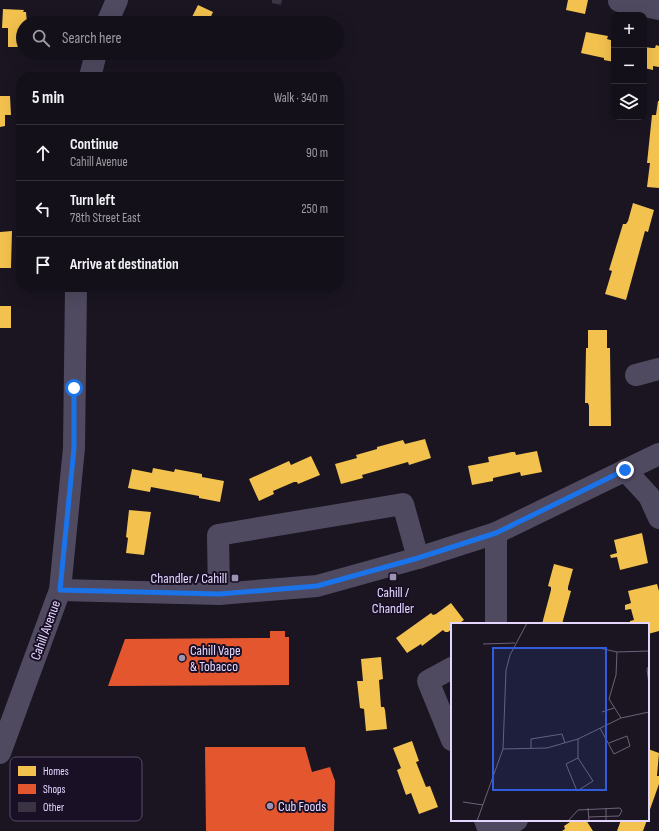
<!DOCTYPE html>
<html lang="en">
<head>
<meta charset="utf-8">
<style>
  :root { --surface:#141019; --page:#1d1922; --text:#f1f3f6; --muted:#9d9da2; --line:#333038 }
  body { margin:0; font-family:"Sofia Sans Condensed",sans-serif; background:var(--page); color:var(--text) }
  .controls { position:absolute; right:12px; top:12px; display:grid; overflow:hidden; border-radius:8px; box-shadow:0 4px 16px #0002 }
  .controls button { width:36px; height:36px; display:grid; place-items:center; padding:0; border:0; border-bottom:1px solid var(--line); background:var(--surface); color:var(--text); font:20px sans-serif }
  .stop { position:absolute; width:12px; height:12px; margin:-9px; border:3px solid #1a73e8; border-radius:50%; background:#fff }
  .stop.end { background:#1a73e8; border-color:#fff; box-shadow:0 1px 4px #0008 }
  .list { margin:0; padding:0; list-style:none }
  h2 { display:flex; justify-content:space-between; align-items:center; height:52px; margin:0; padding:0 16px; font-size:17px }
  h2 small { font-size:13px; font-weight:400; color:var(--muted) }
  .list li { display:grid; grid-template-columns:26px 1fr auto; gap:12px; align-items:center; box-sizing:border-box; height:56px; padding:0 16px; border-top:1px solid var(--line) }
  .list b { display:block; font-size:15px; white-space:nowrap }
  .list p { margin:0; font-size:13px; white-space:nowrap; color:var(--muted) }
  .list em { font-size:13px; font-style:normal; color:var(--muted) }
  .icon { flex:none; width:22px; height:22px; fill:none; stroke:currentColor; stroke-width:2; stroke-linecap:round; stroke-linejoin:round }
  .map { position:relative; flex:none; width:659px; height:831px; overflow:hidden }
  .search { position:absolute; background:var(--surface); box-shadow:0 4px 16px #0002; left:16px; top:16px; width:328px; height:44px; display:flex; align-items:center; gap:10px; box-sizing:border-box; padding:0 14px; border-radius:22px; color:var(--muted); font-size:15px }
  .panel { position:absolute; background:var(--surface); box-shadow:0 4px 16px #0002; left:16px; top:72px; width:328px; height:220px; border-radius:16px }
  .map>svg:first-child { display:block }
</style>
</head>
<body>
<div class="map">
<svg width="659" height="831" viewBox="0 0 659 831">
  <rect width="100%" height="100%" fill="#1a1521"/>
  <g fill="#f2c14e">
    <polygon points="568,0 588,0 585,14 566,10"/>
    <polygon points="198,5 213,12 208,23 189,23"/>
    <polygon points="3,9 24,10 23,12 26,12 27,23 23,23 23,47 8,47 8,28 2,28"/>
    <polygon points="586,32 608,36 607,39 614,41 614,62 604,60 604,58 581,53"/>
    <polygon points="656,45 659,46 659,67 653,66 653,70 644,68 644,47 652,48 655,48"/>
    <polygon points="0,96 10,96 11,115 5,115 5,126 0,127"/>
    <polygon points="658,101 659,101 659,188 647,187 650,163 647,163 652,115 656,115"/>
    <polygon points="633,203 654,210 648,232 645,231 626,300 605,294 612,271 609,270 623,224 626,224 628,221"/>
    <polygon points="12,231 11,268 0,268 0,232"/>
    <rect x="0" y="306" width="11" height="22"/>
    <polygon points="588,330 607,330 607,348 610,348 611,426 589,426 589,406 588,403 585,403 586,348 588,348"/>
    <polygon points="425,439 431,458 409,465 408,462 362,475 363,478 341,484 335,464 357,458 356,455 377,449 377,447 403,440 405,444"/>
    <polygon points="537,451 542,472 521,476 520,472 493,478 493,481 472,485 468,466 489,462 488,457 512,452 515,452 516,455"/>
    <polygon points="311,456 320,475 298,484 297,482 294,482 273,491 274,494 259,501 249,479 289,461 291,465"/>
    <polygon points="153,468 174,472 175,469 202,474 202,477 224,481 220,502 199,498 199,496 151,487 150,492 128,488 132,469 152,473"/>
    <polygon points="129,510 151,512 144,555 126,553 128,538 126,537"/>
    <polygon points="642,533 648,563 620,570 617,557 611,558 610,555 617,553 614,540"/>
    <polygon points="554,564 573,569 568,587 568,590 571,591 562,624 542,624 551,590 551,587 548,586"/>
    <polygon points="657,584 659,591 659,631 648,634 648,624 630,624 630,621 634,620 631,609 625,610 625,605 631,603 628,591"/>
    <polygon points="451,603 464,620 458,624 452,624 452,629 448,632 445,632 443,630 422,646 421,644 407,653 396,638 431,613 433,615 436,614"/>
    <polygon points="381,657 383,679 379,680 381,707 384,707 385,710 387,729 366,731 364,709 360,708 357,681 363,681 361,659"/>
    <polygon points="412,741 419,761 416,762 426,787 430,786 438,807 419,814 411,793 406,795 397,770 401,768 393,748"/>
    <polygon points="648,749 659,753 657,776 659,776 659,784 648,815"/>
    <polygon points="573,820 586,820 593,831 562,831 565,829 564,826"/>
    <polygon points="621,820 624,821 647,820 643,831 617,831"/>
  </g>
  <g fill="#e4572e">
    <polygon points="270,631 285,631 285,637 289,637 289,685 108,686 125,639 270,638"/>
    <polygon points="205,747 305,747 312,772 330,767 335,781 334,831 206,831"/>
  </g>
  <polygon fill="#393343" points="272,0 282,0 281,5 272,3"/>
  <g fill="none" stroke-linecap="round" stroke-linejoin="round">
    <g stroke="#504a61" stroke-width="22">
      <polyline points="619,1 659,9"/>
      <polyline points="107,23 117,0"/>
      <polyline points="90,77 96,53"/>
      <polyline points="636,375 659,369"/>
      <polyline points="625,470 649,496 659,518"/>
      <polyline points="60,590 219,594 317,586 418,558 496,533 659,454"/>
      <polyline points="219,594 218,535 403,504 418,558"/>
      <polyline points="496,624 496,533"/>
      <polyline points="452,668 428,681 452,740"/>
      <polyline points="0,753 60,590 74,448 76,287"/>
      <polyline points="485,820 489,831"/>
      <polyline points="500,831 517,820"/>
    </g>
  </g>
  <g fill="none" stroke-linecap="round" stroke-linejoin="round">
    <polyline stroke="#1a73e8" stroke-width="5" points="74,388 74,448 60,590 219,594 317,586 418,558 496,533 625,470"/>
  </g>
  <g fill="#9d92b1" stroke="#191026" stroke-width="1.5">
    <rect x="389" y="573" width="8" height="8" rx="2"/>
    <rect x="231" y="574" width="8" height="8" rx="2"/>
    <circle cx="182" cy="658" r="4"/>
    <circle cx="270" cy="806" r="4"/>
  </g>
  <g text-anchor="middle" stroke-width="4" stroke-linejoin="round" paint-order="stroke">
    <g font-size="14" fill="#e4d6fe" stroke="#191026" text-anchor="start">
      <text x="227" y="583" text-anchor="end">Chandler / Cahill</text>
      <text x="393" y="597" text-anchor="middle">Cahill /<tspan x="393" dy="16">Chandler</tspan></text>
      <text x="190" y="655">Cahill Vape<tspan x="190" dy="16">&amp; Tobacco</tspan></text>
      <text x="278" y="811">Cub Foods</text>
    </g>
    <g font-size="14" fill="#e4d6fe" stroke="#191026">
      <text transform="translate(45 630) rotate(-70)" y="5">Cahill Avenue</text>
    </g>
  </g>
  <g transform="translate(451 623)">
    <rect width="198" height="198" fill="#1a1521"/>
    <path fill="none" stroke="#6b6279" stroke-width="1" d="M32 21 64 20M148 25 166 29 197 28M166 29 165 52 158 76 170 95M198 43 196 46 198 61M151 89 163 85M149 105 163 131 179 123 176 113 158 120M52 126 96 125 127 116 170 95 198 89M80 126V116L111 111 114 120M127 135 115 141 126 168 142 158 127 135V116M12 179 32 182M137 185 138 198M155 185V198M26 198 52 126 55 47 59 32 76 0M117 198 127 187 169 185 171 188 168 193 137 194"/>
    <path fill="#315cdc" fill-opacity="0.15" stroke="#315cdc" stroke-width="2" d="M42 25H155V167H42Z"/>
    <rect width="198" height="198" fill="none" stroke="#e4d6fe" stroke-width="2"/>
  </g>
  <rect x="10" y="757" width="132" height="64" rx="6" fill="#191026" stroke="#564b67" stroke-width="1"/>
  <rect x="18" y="766" width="18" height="10" fill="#f2c14e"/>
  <rect x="18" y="784" width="18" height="10" fill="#e4572e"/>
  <rect x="18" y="802" width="18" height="10" fill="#393343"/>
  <g font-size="11" fill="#e4d6fe">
    <text x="43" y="775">Homes</text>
    <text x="43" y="793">Shops</text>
    <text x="43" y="811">Other</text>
  </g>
</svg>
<div class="controls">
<button>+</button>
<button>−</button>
<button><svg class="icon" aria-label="layers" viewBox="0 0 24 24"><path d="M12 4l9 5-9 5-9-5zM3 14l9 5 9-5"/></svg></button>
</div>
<div class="stop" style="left:74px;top:388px"></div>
<div class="stop end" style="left:625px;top:470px"></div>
<div class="search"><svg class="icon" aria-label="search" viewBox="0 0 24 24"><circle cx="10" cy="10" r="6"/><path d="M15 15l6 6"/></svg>Search here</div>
<section class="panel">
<h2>5 min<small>Walk · 340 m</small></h2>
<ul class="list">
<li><svg class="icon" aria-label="ahead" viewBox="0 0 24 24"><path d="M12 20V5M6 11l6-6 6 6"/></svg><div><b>Continue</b><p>Cahill Avenue</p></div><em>90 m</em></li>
<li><svg class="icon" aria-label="left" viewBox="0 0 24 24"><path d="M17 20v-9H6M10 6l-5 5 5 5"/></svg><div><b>Turn left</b><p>78th Street East</p></div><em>250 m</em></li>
<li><svg class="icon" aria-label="arrive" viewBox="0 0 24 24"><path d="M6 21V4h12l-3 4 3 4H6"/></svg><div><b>Arrive at destination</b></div></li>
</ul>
</section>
</div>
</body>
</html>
